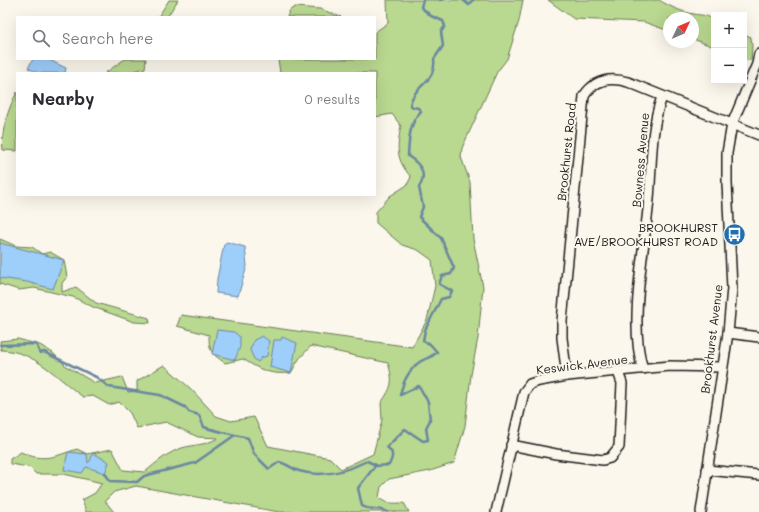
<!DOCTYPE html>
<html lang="en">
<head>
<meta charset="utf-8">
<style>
  :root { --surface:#fff; --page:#f7f7f7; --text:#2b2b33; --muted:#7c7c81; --line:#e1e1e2 }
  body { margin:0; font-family:Mali,sans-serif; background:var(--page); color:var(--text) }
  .controls { position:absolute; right:12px; top:12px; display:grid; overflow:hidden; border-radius:0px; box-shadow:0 4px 16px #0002 }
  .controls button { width:36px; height:36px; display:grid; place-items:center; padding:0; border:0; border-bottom:1px solid var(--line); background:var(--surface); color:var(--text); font:20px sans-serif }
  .compass { position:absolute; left:663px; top:12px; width:36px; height:36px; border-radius:50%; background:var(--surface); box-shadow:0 4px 16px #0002; rotate:46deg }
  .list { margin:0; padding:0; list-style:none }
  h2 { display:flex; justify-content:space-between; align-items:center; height:52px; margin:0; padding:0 16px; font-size:17px }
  h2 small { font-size:13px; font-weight:400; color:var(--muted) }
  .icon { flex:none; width:22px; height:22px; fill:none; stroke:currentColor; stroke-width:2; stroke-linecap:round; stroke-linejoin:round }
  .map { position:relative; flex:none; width:759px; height:512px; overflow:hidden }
  .search { position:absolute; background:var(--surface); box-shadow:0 4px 16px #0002; left:16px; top:16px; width:360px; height:44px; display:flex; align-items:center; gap:10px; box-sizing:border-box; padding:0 14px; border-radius:0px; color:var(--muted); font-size:15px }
  .panel { position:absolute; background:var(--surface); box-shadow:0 4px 16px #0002; left:16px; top:72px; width:360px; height:124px; border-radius:0px }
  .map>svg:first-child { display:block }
</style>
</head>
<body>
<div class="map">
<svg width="759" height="512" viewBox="0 0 759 512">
  <rect width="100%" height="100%" fill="#fbf7ec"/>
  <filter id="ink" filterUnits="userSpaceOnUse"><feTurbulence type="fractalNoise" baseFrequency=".025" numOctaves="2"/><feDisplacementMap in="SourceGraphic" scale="8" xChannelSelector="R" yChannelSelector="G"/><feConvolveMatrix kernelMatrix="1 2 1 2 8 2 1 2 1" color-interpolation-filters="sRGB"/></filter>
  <g filter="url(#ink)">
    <g fill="#b9d890" stroke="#6a7a56">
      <polygon points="169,0 178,0 167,17 158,17"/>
      <path d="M387 0H523L519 21 507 59 497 72 462 148 461 157 470 182 473 239 483 287 478 338 471 375 465 426 454 463 430 471 389 479 381 487 379 497C385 505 394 503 404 503L409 512H279L136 486 114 492 105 501 114 512H86L82 500 95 493 102 483 64 474H36L29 467 10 464V459L21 452C43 463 56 456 77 449L87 454 112 449 123 470 145 472C156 463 168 452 182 448 195 444 204 446 218 438L198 437 166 422 137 428 130 413 119 402 109 405 93 396 83 397C57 378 35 351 1 350L0 341 18 339 40 345 53 353 66 366 95 383 122 377 128 392 137 391V381L164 365 191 389 216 416 231 421 254 417 268 446 330 458 341 469 373 454 382 420 381 403C392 387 394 382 388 363L311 346 299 359 291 373C270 375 260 370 243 359L225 363C211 353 209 352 209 335L177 326 181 315 412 347 427 320 435 286 432 260 418 250 402 245 376 223V212L390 196 407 185 411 177C395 159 397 147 401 126L392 114 375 117V73H280L278 59H375V32L388 23Z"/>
      <path d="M548 0H659C669 6 681 12 694 14 704 16 705 14 714 20V47L693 39V18H669V31L644 22 574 19Z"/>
      <polygon points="295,7 320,9 341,17 287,17 290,10"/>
      <polygon points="744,34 751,37 752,47 751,60 744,61"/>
      <polygon points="125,59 146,59 145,68 127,73 105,73"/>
      <path d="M17 92V151L3 150C0 132 9 107 17 92Z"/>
      <polygon points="0,239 16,246 32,247 42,254 50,252 64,260 67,277 62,283 62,292 76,287 96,303 149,318 150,323 134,322 93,307 73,297 34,288 19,290 0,284"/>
    </g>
    <g fill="#9ecefa" stroke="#6a87a1">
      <polygon points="33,59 47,59 66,68 65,73 38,73 28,68"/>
      <polygon points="227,242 245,247 247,266 238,296 216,293 217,279 224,244"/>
      <polygon points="0,243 64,260 53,289 27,282 0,278"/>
      <polygon points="217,330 234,332 240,337 240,347 235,360 212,354"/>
      <polygon points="262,336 269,341 267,356 261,358 258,362 254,359 250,350 254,340"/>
      <polygon points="282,337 297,343 291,373 270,367 274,340 281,340"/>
      <polygon points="68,452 87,454 88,463 90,461 93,453 109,462 105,473 86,467 82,473 64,470"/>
    </g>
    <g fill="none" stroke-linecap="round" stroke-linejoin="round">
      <g stroke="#6a87a1" stroke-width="2.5">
        <polyline points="440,0 442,0"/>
        <polyline points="463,0 469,5 473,0"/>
        <path d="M0 345 36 344 40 353 44 352 96 377 109 387 160 395 185 407 189 412 199 415 204 427C215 431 225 432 235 435L195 463 144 476 137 482 110 481 105 473"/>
        <path d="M235 435 248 438 254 454 269 469 279 462C288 464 292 469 299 471 322 478 347 471 367 461L376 465"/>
        <path d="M388 512C379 507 371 511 362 506L358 488 375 466 389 465C393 457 394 453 387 447L405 429 423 441 428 440 426 428 430 420 428 402 419 386 400 395C403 382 409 369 421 361 427 358 432 357 437 352L430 344 423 341 425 330 441 299 449 297 452 291 439 284 442 276 451 274 454 268 441 238 419 217 423 207 419 187C428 173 420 164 408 156 409 140 409 123 421 111L418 108 413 107 410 105C414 84 437 83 434 59L443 46 441 32 445 26 443 21 431 16 421 7 423 0"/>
      </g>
      <defs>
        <g id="minor">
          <polyline points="728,333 759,337"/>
          <path d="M643 369C628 324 645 248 649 199 652 165 650 129 662 97"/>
          <path d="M567 376 562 338V321L584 96C595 79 610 77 628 82L759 135"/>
          <polyline points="511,445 556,454 603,460 610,458 619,447 622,383 618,372"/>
          <polyline points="707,470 759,475"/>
          <polyline points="496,512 524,392 530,384 539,381 567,376 670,366 722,367"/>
          <polyline points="701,512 728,333 732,288 727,183 727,153 732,124 757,64 759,54"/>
        </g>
      </defs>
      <use href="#minor" stroke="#1c1c1c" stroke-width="12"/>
      <use href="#minor" stroke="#fbf7ec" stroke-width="9"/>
    </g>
  </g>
  <defs>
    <symbol id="bus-disc" viewBox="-11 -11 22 22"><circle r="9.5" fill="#1f6fb2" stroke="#fbf7ec"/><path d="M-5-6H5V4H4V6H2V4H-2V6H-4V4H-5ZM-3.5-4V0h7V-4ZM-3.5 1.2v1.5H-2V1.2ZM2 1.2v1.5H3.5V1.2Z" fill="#fff"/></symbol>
  </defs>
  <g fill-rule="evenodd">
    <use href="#bus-disc" x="722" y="222" width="25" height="25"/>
  </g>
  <g text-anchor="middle" stroke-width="4" stroke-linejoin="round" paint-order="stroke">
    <g font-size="12" fill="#1c1c1c" stroke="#fbf7ec">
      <text transform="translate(567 152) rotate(-84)" y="4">Brookhurst Road</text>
      <text transform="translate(641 160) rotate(-85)" y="4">Bowness Avenue</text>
      <text transform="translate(712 339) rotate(-83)" y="4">Brookhurst Avenue</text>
      <text transform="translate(582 365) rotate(-7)" y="4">Keswick Avenue</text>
    </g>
    <g font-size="12" fill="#1c1c1c" stroke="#fbf7ec" text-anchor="end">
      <text x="718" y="232">BROOKHURST<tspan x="718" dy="14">AVE/BROOKHURST ROAD</tspan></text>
    </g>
  </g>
</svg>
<div class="controls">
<button>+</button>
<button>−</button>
</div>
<svg class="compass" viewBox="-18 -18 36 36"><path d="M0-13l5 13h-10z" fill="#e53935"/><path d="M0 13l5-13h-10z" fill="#7c7c81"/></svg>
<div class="search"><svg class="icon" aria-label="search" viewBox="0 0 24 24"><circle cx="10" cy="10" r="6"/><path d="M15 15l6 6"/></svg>Search here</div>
<section class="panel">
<h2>Nearby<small>0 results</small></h2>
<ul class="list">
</ul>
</section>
</div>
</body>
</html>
